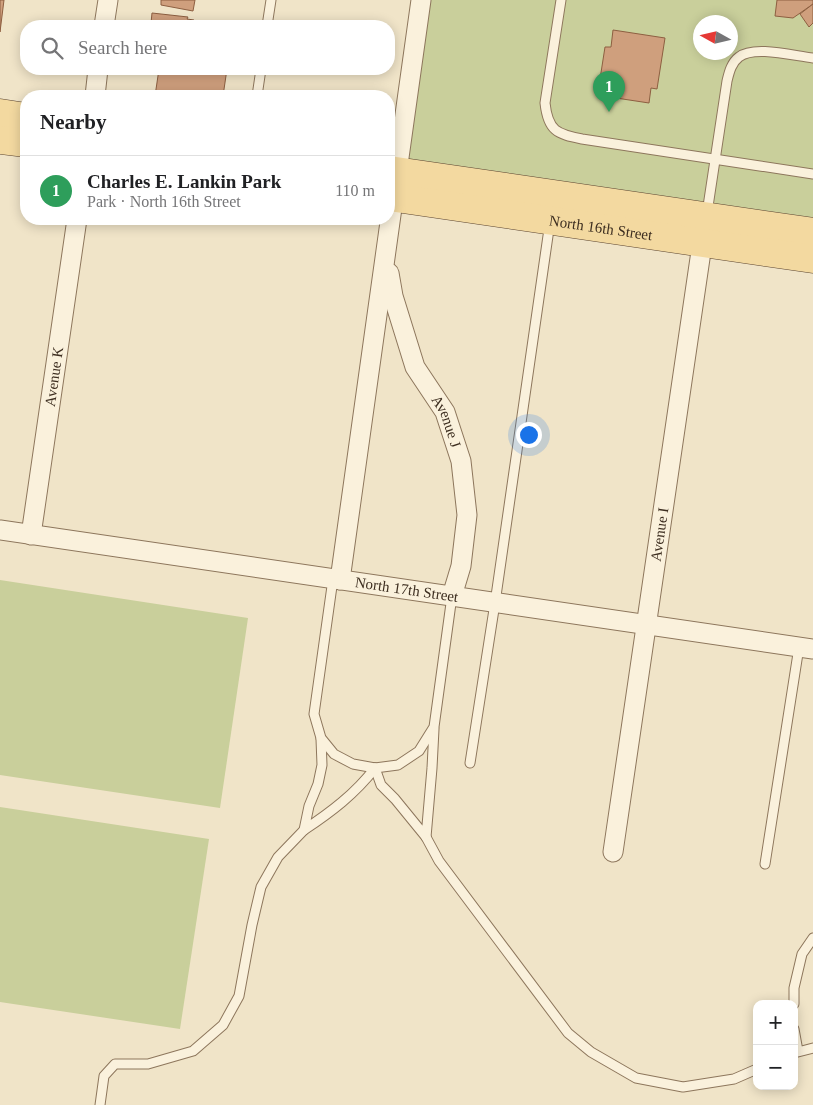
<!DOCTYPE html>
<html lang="en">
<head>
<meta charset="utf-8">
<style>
  :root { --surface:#fff; --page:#f2f2f2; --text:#202124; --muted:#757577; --line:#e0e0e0; --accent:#9e2a2b }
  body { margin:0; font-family:Georgia,serif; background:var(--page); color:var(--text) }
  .controls { position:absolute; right:15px; bottom:15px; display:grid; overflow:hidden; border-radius:10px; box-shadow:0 2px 12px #0003 }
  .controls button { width:45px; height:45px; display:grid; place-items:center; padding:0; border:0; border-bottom:1px solid var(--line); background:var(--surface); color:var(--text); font:25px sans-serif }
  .compass { position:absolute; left:693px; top:15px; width:45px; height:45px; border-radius:50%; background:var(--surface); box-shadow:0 2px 12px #0003; rotate:278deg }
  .you { position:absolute; left:528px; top:434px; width:18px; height:18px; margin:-12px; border:4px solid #fff; border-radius:50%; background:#1a73e8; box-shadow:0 0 0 8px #1a73e833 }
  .badge { display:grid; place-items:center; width:32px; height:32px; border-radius:50%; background:var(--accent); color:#fff; font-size:16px; font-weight:700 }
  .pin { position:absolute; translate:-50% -41px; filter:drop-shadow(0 1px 2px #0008) }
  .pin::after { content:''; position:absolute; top:26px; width:18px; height:15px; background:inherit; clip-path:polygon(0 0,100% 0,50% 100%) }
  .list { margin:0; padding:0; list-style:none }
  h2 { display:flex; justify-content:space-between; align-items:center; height:65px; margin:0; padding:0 20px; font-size:21px }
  h2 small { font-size:16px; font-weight:400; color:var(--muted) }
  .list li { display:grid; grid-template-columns:32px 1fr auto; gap:15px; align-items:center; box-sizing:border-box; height:70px; padding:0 20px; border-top:1px solid var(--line) }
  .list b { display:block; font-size:19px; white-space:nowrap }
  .list p { margin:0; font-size:16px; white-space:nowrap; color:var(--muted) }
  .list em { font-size:16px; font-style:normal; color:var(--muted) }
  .icon { flex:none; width:28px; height:28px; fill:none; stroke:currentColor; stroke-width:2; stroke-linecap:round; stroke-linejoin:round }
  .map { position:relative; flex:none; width:813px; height:1105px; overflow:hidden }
  .search { position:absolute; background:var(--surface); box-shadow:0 2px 12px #0003; left:20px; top:20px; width:375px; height:55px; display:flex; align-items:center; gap:12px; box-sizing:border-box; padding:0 18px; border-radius:20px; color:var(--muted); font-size:19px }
  .panel { position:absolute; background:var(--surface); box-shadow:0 2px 12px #0003; left:20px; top:90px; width:375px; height:135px; border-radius:20px }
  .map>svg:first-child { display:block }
</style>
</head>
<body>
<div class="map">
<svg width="813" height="1105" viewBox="0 0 813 1105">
  <rect width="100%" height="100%" fill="#f0e4c8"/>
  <g fill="#c9cf9b" fill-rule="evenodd">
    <path d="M421 0H813V228L398 172ZM700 22H730V52H700Z"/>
    <polygon points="0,580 248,618 220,808 0,775"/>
    <polygon points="0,807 209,839 180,1029 0,1002"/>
  </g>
  <g fill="#cf9f7d" stroke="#8d5f41">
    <polygon points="0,0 4,0 0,32"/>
    <polygon points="161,0 195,0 193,11 161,5"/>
    <polygon points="777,0 813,0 813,4 793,18 775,16"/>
    <polygon points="813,4 813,23 809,27 800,14"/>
    <polygon points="152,13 188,17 187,19 194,20 193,26 148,26 148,23 151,23"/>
    <polygon points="613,30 665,38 657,89 651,88 649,103 603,96 605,80 600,79 605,47 611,47"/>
    <polygon points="159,69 227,69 223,96 155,96"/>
  </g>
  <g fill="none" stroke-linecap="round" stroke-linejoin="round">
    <defs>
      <g id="lane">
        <path d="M561 0 545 103C548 131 557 134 582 139L813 174"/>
        <polyline points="267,26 271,0"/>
        <polyline points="257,96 261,69"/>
        <path d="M707 213 727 81C729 73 731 63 739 57 754 45 794 56 813 58"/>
        <polyline points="333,579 314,714 321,738 334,754 353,764 375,768 398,765 419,751 434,727 452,596"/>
        <path d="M321 739 322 765 318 784 309 806 304 830C331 812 355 794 375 768"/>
        <polyline points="470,763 495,603 550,222"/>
        <polyline points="375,768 381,785 395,799 426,837 432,768 434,729"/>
        <polyline points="426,837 439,861 568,1033 591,1052 636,1078 683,1087 734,1079 757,1069"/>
        <polyline points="765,864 799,647"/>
        <polyline points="794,1004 794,988 802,954 813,938"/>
        <polyline points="794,1029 798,1051"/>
        <polyline points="794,1053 813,1048"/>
        <polyline points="100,1105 104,1076 115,1064 148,1064 193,1051 223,1025 239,996 252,925 261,887 278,857 304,830"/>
      </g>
      <g id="street">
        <polyline points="104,26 108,0"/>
        <polyline points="95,96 98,69"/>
        <path id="s1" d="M389 273 393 296 415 367 445 412 461 461 467 515 461 566 452 596"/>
        <path id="s2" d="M0 530 813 649"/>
        <path id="s3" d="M31 535 77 219"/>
        <polyline points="340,580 421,0"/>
        <path id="s4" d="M613 852 704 231"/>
      </g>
      <g id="primary">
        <polyline points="0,113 26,117"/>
        <polyline points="0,140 26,143"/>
        <polyline points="389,170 813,232"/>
        <path id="s5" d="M389 197 813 259"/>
      </g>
    </defs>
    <use href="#lane" stroke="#8d765c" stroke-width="11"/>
    <use href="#street" stroke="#8d765c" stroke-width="21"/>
    <use href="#primary" stroke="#5b4430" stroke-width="29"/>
    <use href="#lane" stroke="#faf1dc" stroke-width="9"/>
    <use href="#street" stroke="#faf1dc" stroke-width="19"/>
    <use href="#primary" stroke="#f3d9a0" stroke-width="28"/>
  </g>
  <g text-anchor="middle" stroke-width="5" stroke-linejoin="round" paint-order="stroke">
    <g font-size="15" fill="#3d2e20" stroke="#f7eed8">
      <text dy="5" stroke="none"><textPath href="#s5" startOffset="214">North 16th Street</textPath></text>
      <text dy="5" stroke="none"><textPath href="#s3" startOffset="160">Avenue K</textPath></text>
      <text dy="5" stroke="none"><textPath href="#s1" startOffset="161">Avenue J</textPath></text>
      <text dy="5" stroke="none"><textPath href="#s4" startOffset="321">Avenue I</textPath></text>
      <text dy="5" stroke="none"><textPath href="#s2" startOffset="411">North 17th Street</textPath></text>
    </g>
  </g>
</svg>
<div class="controls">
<button>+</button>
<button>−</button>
</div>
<svg class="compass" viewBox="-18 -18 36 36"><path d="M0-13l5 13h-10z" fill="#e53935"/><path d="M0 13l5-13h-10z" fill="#757577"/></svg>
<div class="you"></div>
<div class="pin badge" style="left:609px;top:112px;background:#2e9e5b">1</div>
<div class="search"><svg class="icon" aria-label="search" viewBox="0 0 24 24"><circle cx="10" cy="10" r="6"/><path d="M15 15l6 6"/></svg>Search here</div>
<section class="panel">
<h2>Nearby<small></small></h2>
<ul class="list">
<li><span class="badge" style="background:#2e9e5b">1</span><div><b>Charles E. Lankin Park</b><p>Park · North 16th Street</p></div><em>110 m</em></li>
</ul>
</section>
</div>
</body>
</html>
